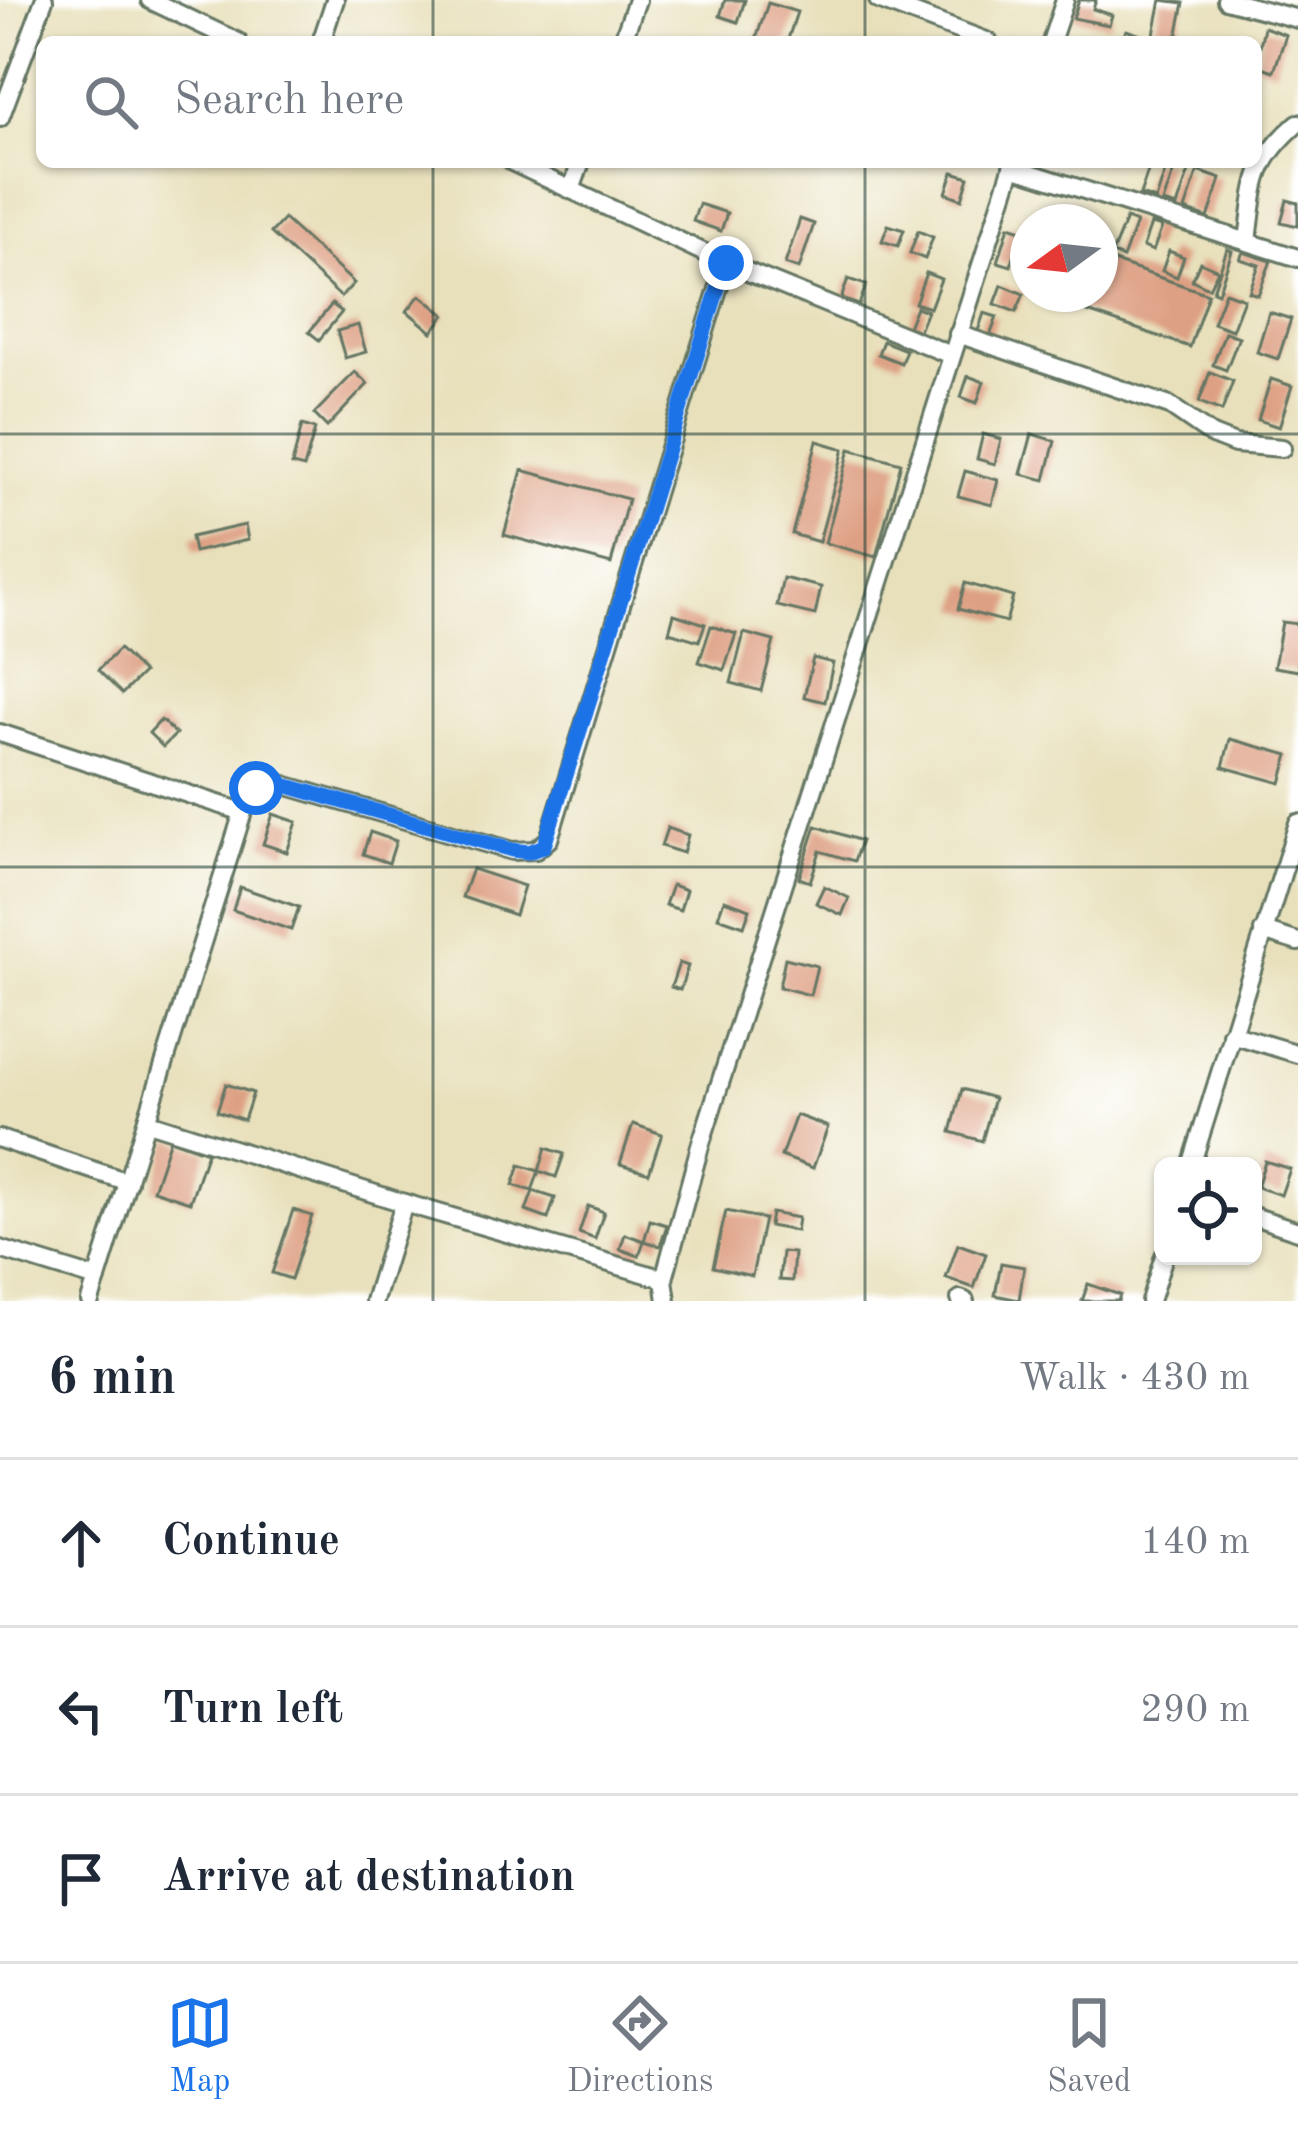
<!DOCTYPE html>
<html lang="en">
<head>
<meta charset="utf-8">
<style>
  :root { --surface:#fff; --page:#f2f2f3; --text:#1f2937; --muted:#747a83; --line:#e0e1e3; --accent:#1a73e8 }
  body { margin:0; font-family:"Old Standard TT",serif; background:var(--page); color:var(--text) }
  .controls { position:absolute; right:36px; bottom:36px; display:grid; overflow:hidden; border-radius:18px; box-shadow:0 3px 9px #0004 }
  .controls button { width:108px; height:108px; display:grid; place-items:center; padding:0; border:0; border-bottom:3px solid var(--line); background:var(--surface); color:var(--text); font:60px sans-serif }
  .compass { position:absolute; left:1010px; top:204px; width:108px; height:108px; border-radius:50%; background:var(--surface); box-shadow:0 3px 9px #0004; rotate:255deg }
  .stop { position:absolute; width:36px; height:36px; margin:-27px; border:9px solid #1a73e8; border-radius:50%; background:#fff }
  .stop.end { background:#1a73e8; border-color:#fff; box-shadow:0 3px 12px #0008 }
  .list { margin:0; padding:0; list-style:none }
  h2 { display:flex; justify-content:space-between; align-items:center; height:156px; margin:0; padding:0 48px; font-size:51px }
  h2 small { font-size:39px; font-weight:400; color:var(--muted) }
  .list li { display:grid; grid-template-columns:78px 1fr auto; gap:36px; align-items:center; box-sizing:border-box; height:168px; padding:0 48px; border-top:3px solid var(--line) }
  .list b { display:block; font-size:45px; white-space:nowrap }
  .list em { font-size:39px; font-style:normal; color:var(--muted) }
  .icon { flex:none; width:66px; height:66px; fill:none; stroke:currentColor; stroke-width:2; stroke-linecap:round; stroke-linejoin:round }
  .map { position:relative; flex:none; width:1298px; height:1301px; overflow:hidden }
  .search { position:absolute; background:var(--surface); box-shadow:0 3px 9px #0004; left:36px; right:36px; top:36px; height:132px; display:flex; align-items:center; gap:30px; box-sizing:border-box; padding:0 42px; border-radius:18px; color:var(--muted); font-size:45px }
  .sheet { height:660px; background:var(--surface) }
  nav { display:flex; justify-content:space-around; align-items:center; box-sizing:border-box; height:168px; border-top:3px solid var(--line); background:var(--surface); font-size:33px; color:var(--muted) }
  nav a { display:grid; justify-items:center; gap:6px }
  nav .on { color:var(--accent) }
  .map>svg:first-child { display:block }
</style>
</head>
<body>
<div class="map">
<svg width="1298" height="1301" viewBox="0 0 1298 1301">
  <rect width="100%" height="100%" fill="#fff"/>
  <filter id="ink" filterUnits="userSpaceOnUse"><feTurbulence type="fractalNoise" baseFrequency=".00833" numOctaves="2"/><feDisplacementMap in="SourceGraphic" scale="24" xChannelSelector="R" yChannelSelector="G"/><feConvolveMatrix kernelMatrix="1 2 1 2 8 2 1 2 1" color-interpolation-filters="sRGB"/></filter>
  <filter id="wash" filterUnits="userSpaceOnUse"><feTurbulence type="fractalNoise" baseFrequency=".004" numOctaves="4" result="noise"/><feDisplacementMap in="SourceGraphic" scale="48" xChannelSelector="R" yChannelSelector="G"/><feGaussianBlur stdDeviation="2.7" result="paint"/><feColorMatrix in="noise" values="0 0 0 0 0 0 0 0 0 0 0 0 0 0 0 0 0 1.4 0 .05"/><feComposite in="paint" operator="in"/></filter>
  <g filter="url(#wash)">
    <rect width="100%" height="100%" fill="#e8e0bb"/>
    <g id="blocks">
      <g fill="#dea084">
        <polygon points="725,0 745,0 738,22 720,16"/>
        <polygon points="1079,0 1096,0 1093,9 1112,15 1109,25 1073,18"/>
        <polygon points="1161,0 1184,3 1176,42 1122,42 1126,30 1153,39"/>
        <polygon points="768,3 797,12 787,42 755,42"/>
        <polygon points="1264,27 1286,35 1274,71 1256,65"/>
        <polygon points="1151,162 1168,162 1156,200 1140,195"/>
        <polygon points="1175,167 1189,171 1177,207 1163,203"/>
        <polygon points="1198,171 1221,179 1208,218 1185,210"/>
        <polygon points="953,172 969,177 962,199 946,193"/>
        <polygon points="1287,200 1298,203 1298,226 1281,222"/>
        <polygon points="699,204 727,213 721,231 693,221"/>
        <polygon points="284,219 354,283 341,297 271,233"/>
        <polygon points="800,219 814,224 799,269 785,264"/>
        <polygon points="1126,219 1136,223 1123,258 1112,254"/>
        <polygon points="1151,224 1162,227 1153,251 1143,247"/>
        <polygon points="888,225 904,230 898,246 882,241"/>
        <polygon points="1009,226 1028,232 1028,257 1015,253 1011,266 998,262"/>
        <polygon points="918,231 933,237 925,259 910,253"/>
        <polygon points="1227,249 1232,251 1218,293 1213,291"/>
        <polygon points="1169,251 1184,257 1177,277 1162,271"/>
        <polygon points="1243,252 1271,261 1258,295 1249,292 1259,265 1240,259"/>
        <polygon points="1100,257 1208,294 1190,347 1038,295 1100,294"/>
        <polygon points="1200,262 1218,270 1209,288 1192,280"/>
        <polygon points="926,273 941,279 930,308 915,303"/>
        <polygon points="848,279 866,285 859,305 841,299"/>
        <polygon points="1002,285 1024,294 1016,312 995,304"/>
        <polygon points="1225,292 1244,299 1232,330 1213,323"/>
        <polygon points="420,295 445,315 432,332 407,311"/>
        <polygon points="332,304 342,312 319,340 309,332"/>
        <polygon points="916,307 927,311 919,331 908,327"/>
        <polygon points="1269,312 1291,319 1278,359 1257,352"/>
        <polygon points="984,313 997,317 990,336 978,331"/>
        <polygon points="358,325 366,352 345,358 337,331"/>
        <polygon points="1225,332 1239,337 1226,370 1213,365"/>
        <polygon points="883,341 906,350 901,363 878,354"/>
        <polygon points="355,372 368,384 327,427 314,414"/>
        <polygon points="1210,372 1233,381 1222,411 1199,402"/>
        <polygon points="968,376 984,382 977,403 961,397"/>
        <polygon points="1271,379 1292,386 1279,427 1258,420"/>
        <polygon points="302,425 315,429 304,468 292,465"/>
        <polygon points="983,434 1001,439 995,464 977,459"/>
        <polygon points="1032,434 1055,441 1045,480 1021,474"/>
        <polygon points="817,441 844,449 819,542 792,534"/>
        <polygon points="850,449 901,463 876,557 825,543"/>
        <polygon points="522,470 628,499 611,564 504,535"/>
        <polygon points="965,471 998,480 992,505 958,496"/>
        <polygon points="245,525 248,540 194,552 191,537"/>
        <polygon points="783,578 821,587 815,615 777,606"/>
        <polygon points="965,583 1013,597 1006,622 958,609"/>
        <polygon points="674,614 705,624 699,641 669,632"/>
        <polygon points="1282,622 1298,624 1298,671 1274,667"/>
        <polygon points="711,626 736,634 724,670 699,662"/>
        <polygon points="744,633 774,641 761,691 731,683"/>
        <polygon points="119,649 143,673 122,694 98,670"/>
        <polygon points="813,658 833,663 825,702 804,697"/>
        <polygon points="161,720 176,734 163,747 149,733"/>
        <polygon points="1230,739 1289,755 1281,783 1223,767"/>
        <polygon points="273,814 297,822 287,852 263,844"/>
        <polygon points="816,826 861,841 854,861 820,851 810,882 799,878"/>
        <polygon points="667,828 688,835 683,853 661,846"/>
        <polygon points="370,832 396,841 389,863 363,854"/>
        <polygon points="472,869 524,886 515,915 462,897"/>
        <polygon points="672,885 686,890 680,910 665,905"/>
        <polygon points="824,886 849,898 842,915 816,903"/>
        <polygon points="240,887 299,907 291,930 233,910"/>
        <polygon points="724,900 750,909 744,926 718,917"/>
        <polygon points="785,958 817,966 810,995 779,987"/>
        <polygon points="679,963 688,966 680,990 671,987"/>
        <polygon points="226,1084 253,1093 244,1120 217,1111"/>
        <polygon points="962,1089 994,1098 982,1141 951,1132"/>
        <polygon points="796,1115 828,1127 813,1168 781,1156"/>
        <polygon points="633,1124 662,1134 649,1173 620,1164"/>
        <polygon points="170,1139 207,1152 190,1202 153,1190"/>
        <polygon points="546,1148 564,1154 556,1177 539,1171 532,1191 513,1185 520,1165 539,1171"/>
        <polygon points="1265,1161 1290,1169 1281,1195 1257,1187"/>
        <polygon points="533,1191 555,1198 548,1219 526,1211"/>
        <polygon points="588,1206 604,1212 595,1239 579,1233"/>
        <polygon points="293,1210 312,1216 291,1279 272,1273"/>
        <polygon points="726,1211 764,1219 752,1276 713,1267"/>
        <polygon points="771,1213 798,1218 796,1231 769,1226"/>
        <polygon points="650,1220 667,1225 660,1246 644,1241"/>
        <polygon points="625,1234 644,1241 639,1256 620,1249"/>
        <polygon points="958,1244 986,1254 974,1288 946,1278"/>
        <polygon points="782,1252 794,1253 792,1281 779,1280"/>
        <polygon points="1001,1263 1024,1267 1019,1300 995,1295"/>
        <polygon points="1088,1284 1120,1295 1118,1301 1082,1301"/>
      </g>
    </g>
  </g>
  <g filter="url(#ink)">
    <use href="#blocks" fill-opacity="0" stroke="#657663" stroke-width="3"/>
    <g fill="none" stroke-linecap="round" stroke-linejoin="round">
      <defs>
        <g id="minor">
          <polyline points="150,0 238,42"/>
          <polyline points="878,0 989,42"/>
          <polyline points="1226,0 1298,19"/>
          <polyline points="321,42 335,0"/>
          <polyline points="622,42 637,0"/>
          <polyline points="1051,42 1065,0"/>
          <polyline points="0,118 44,0"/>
          <polyline points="512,162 726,263 951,355"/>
          <polyline points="1012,167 1298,258"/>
          <polyline points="572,187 581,162"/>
          <path d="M1248 240C1256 183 1252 163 1298 123"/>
          <polyline points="958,334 1170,406 1212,435 1235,444 1282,448"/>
          <polyline points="0,733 243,812"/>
          <polyline points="1263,931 1298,942"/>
          <polyline points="1231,1034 1298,1054"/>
          <polyline points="148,1122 404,1203 664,1279"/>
          <polyline points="0,1139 128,1182"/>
          <polyline points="1191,1166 1298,823"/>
          <polyline points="1253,1216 1298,1231"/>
          <polyline points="0,1249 97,1279"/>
          <polyline points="960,1299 965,1301"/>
          <polyline points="90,1301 243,812 260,784 281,784 512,851 536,850 549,839 726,263"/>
          <polyline points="374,1301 404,1203"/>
          <polyline points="667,1301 664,1279 700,1146 1014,162"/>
          <polyline points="1150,1301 1164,1256"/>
        </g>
      </defs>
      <use href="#minor" stroke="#657663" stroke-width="22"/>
      <use href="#minor" stroke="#fff" stroke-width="16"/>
    </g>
  </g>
  <g fill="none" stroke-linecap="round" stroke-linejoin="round" filter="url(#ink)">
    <polyline stroke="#1a73e8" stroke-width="15" points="256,788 268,782 281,784 512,850 529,852 544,846 726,263"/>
  </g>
  <path fill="none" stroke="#1f3d34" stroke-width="3" stroke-opacity="0.55" d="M433 0V42M865 0V42M433 162V1301M865 162V1301M0 434H1298M0 867H1298"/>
</svg>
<div class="controls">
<button><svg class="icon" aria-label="locate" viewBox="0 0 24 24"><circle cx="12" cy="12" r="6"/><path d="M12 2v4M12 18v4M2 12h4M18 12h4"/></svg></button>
</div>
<svg class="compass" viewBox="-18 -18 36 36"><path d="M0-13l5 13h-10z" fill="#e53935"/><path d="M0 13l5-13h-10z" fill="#747a83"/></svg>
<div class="stop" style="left:256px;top:788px"></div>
<div class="stop end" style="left:726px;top:263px"></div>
<div class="search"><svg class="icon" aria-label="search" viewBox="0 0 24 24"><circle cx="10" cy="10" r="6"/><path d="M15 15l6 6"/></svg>Search here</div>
</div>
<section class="sheet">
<h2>6 min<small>Walk · 430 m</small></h2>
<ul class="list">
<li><svg class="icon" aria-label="ahead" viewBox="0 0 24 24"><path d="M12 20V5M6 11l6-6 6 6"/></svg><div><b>Continue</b></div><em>140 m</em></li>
<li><svg class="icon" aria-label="left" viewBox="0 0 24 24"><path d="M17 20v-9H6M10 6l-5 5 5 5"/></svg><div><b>Turn left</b></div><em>290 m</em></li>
<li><svg class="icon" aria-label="arrive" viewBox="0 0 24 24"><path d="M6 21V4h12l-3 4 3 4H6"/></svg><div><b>Arrive at destination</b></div></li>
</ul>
</section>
<nav>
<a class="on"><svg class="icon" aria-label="map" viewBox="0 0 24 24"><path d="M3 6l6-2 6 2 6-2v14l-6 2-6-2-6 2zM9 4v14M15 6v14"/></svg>Map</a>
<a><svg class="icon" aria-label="directions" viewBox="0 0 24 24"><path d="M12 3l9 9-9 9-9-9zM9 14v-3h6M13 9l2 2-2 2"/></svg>Directions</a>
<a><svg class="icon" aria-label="saved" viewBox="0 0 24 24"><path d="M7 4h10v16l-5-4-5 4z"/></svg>Saved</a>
</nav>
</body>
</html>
